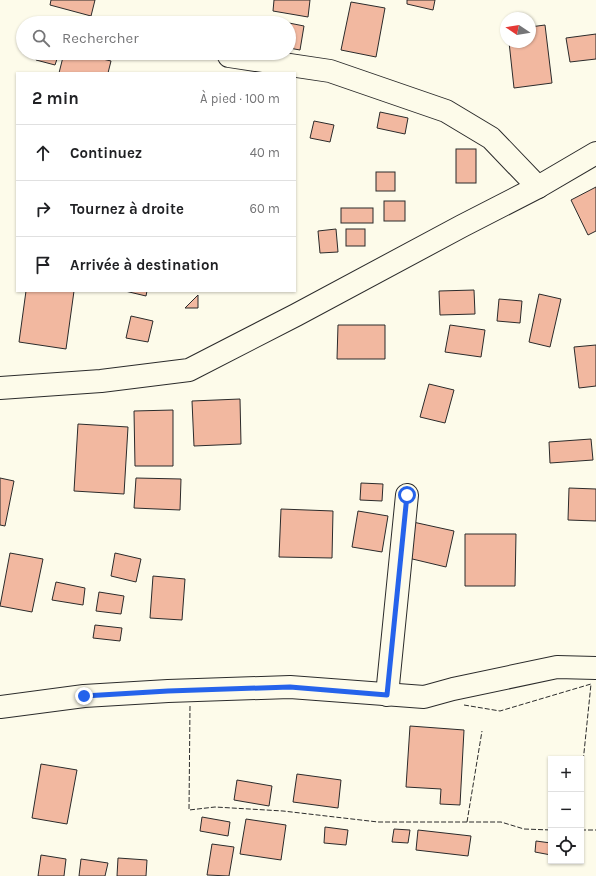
<!DOCTYPE html>
<html lang="fr">
<head>
<meta charset="utf-8">
<style>
  :root { --surface:#fff; --page:#f6f6f6; --text:#202124; --muted:#757577; --line:#e0e0e0 }
  body { margin:0; font-family:Karla,sans-serif; background:var(--page); color:var(--text) }
  .controls { position:absolute; right:12px; bottom:12px; display:grid; overflow:hidden; border-radius:0px; box-shadow:0 1px 3px #0004 }
  .controls button { width:36px; height:36px; display:grid; place-items:center; padding:0; border:0; border-bottom:1px solid var(--line); background:var(--surface); color:var(--text); font:20px sans-serif }
  .compass { position:absolute; left:500px; top:12px; width:36px; height:36px; border-radius:50%; background:var(--surface); box-shadow:0 1px 3px #0004; rotate:282deg }
  .stop { position:absolute; width:12px; height:12px; margin:-9px; border:3px solid #2563eb; border-radius:50%; background:#fff }
  .stop.end { background:#2563eb; border-color:#fff; box-shadow:0 1px 4px #0008 }
  .list { margin:0; padding:0; list-style:none }
  h2 { display:flex; justify-content:space-between; align-items:center; height:52px; margin:0; padding:0 16px; font-size:17px }
  h2 small { font-size:13px; font-weight:400; color:var(--muted) }
  .list li { display:grid; grid-template-columns:26px 1fr auto; gap:12px; align-items:center; box-sizing:border-box; height:56px; padding:0 16px; border-top:1px solid var(--line) }
  .list b { display:block; font-size:15px; white-space:nowrap }
  .list em { font-size:13px; font-style:normal; color:var(--muted) }
  .icon { flex:none; width:22px; height:22px; fill:none; stroke:currentColor; stroke-width:2; stroke-linecap:round; stroke-linejoin:round }
  .map { position:relative; flex:none; width:596px; height:876px; overflow:hidden }
  .search { position:absolute; background:var(--surface); box-shadow:0 1px 3px #0004; left:16px; top:16px; width:280px; height:44px; display:flex; align-items:center; gap:10px; box-sizing:border-box; padding:0 14px; border-radius:22px; color:var(--muted); font-size:15px }
  .panel { position:absolute; background:var(--surface); box-shadow:0 1px 3px #0004; left:16px; top:72px; width:280px; height:220px; border-radius:0px }
  .map>svg:first-child { display:block }
</style>
</head>
<body>
<div class="map">
<svg width="596" height="876" viewBox="0 0 596 876">
  <rect width="100%" height="100%" fill="#fdfbea"/>
  <g fill="#f2b8a0" stroke="#2b2b2b">
    <polygon points="51,0 95,0 91,16 50,5"/>
    <polygon points="274,0 310,0 308,17 273,11"/>
    <polygon points="407,0 435,0 433,10 407,4"/>
    <polygon points="351,2 385,8 376,57 341,50"/>
    <polygon points="289,23 304,26 300,50 289,48"/>
    <polygon points="545,25 552,83 514,88 509,42 530,42 530,27"/>
    <polygon points="596,34 596,59 570,62 566,38"/>
    <polygon points="38,53 59,53 55,65 36,60"/>
    <polygon points="64,53 78,53 111,61 108,73 59,73"/>
    <polygon points="380,112 408,118 405,134 377,128"/>
    <polygon points="314,121 334,125 330,142 310,138"/>
    <rect x="456" y="149" width="20" height="34"/>
    <rect x="376" y="172" width="19" height="19"/>
    <polygon points="596,187 596,231 588,235 571,200"/>
    <rect x="384" y="201" width="21" height="20"/>
    <rect x="341" y="208" width="32" height="15"/>
    <polygon points="336,229 338,252 320,253 318,231"/>
    <rect x="346" y="229" width="19" height="17"/>
    <polygon points="474,290 475,314 440,315 439,291"/>
    <polygon points="26,291 74,291 66,349 19,342"/>
    <polygon points="125,291 147,291 146,296"/>
    <polygon points="539,294 561,299 550,347 529,342"/>
    <polygon points="198,295 198,308 185,308"/>
    <polygon points="499,299 522,301 520,323 497,321"/>
    <polygon points="131,316 153,321 148,342 126,338"/>
    <polygon points="338,325 385,325 385,359 337,359"/>
    <polygon points="450,325 485,330 481,357 445,352"/>
    <polygon points="596,345 596,386 579,388 574,347"/>
    <polygon points="429,384 454,390 445,423 420,417"/>
    <polygon points="240,399 241,444 194,446 192,401"/>
    <polygon points="173,410 173,466 135,466 134,411"/>
    <polygon points="78,424 128,427 124,494 74,491"/>
    <polygon points="591,439 593,460 550,463 549,442"/>
    <polygon points="0,478 14,481 5,526 0,525"/>
    <polygon points="136,478 181,479 180,510 134,508"/>
    <polygon points="361,483 383,484 382,501 360,500"/>
    <polygon points="569,488 596,489 596,521 568,520"/>
    <polygon points="281,509 333,511 332,558 279,557"/>
    <polygon points="358,511 388,516 382,552 352,547"/>
    <polygon points="413,522 454,531 446,567 404,557"/>
    <polygon points="465,534 516,534 515,586 465,586"/>
    <polygon points="10,553 43,559 32,612 0,606"/>
    <polygon points="115,553 141,559 136,582 111,576"/>
    <polygon points="153,576 185,579 182,620 150,618"/>
    <polygon points="56,582 85,588 83,605 52,600"/>
    <polygon points="99,592 124,596 121,614 96,611"/>
    <polygon points="95,625 122,628 120,641 93,638"/>
    <polygon points="410,726 464,730 460,805 440,804 441,789 406,787"/>
    <polygon points="41,764 77,770 67,824 32,818"/>
    <polygon points="297,774 341,780 338,808 293,802"/>
    <polygon points="237,780 272,786 269,806 234,800"/>
    <polygon points="202,817 230,822 228,836 200,831"/>
    <polygon points="246,819 286,825 281,860 240,854"/>
    <polygon points="325,827 348,830 346,845 324,843"/>
    <polygon points="394,829 410,830 408,843 392,842"/>
    <polygon points="418,830 471,836 468,856 416,850"/>
    <polygon points="536,841 551,843 551,855 535,852"/>
    <polygon points="212,844 234,847 229,876 207,875"/>
    <polygon points="41,855 66,859 64,876 38,876"/>
    <polygon points="118,858 147,860 146,876 117,876"/>
    <polygon points="81,859 108,863 105,876 79,876"/>
  </g>
  <g fill="none" stroke-linecap="round" stroke-linejoin="round">
    <defs>
      <g id="minor">
        <polyline points="229,56 330,71 446,111 491,138 538,187"/>
        <polyline points="0,388 101,381 189,370 296,315 462,226 538,187 596,153"/>
        <polyline points="387,695 407,495"/>
        <polyline points="0,707 84,696 168,691 290,687 424,697 453,689 557,667 596,668"/>
      </g>
    </defs>
    <use href="#minor" stroke="#2b2b2b" stroke-width="24"/>
    <use href="#minor" stroke="#fdfbea" stroke-width="22"/>
    <g stroke="#2b2b2b" stroke-width="1" stroke-dasharray="5 2" stroke-linecap="butt">
      <polyline points="464,705 500,711 591,684 581,782"/>
      <polyline points="190,706 189,810 215,807 283,811 378,822 501,822 524,829 551,830"/>
      <polyline points="467,822 482,731"/>
      <polyline points="581,830 596,830"/>
    </g>
  </g>
  <g fill="none" stroke-linecap="round" stroke-linejoin="round">
    <polyline stroke="#2563eb" stroke-width="5" points="84,696 168,691 290,687 387,695 407,495"/>
  </g>
</svg>
<div class="controls">
<button>+</button>
<button>−</button>
<button><svg class="icon" aria-label="locate" viewBox="0 0 24 24"><circle cx="12" cy="12" r="6"/><path d="M12 2v4M12 18v4M2 12h4M18 12h4"/></svg></button>
</div>
<svg class="compass" viewBox="-18 -18 36 36"><path d="M0-13l5 13h-10z" fill="#e53935"/><path d="M0 13l5-13h-10z" fill="#757577"/></svg>
<div class="stop" style="left:407px;top:495px"></div>
<div class="stop end" style="left:84px;top:696px"></div>
<div class="search"><svg class="icon" aria-label="search" viewBox="0 0 24 24"><circle cx="10" cy="10" r="6"/><path d="M15 15l6 6"/></svg>Rechercher</div>
<section class="panel">
<h2>2 min<small>À pied · 100 m</small></h2>
<ul class="list">
<li><svg class="icon" aria-label="ahead" viewBox="0 0 24 24"><path d="M12 20V5M6 11l6-6 6 6"/></svg><div><b>Continuez</b></div><em>40 m</em></li>
<li><svg class="icon" aria-label="right" viewBox="0 0 24 24"><path d="M7 20v-9h11M14 6l5 5-5 5"/></svg><div><b>Tournez à droite</b></div><em>60 m</em></li>
<li><svg class="icon" aria-label="arrive" viewBox="0 0 24 24"><path d="M6 21V4h12l-3 4 3 4H6"/></svg><div><b>Arrivée à destination</b></div></li>
</ul>
</section>
</div>
</body>
</html>
